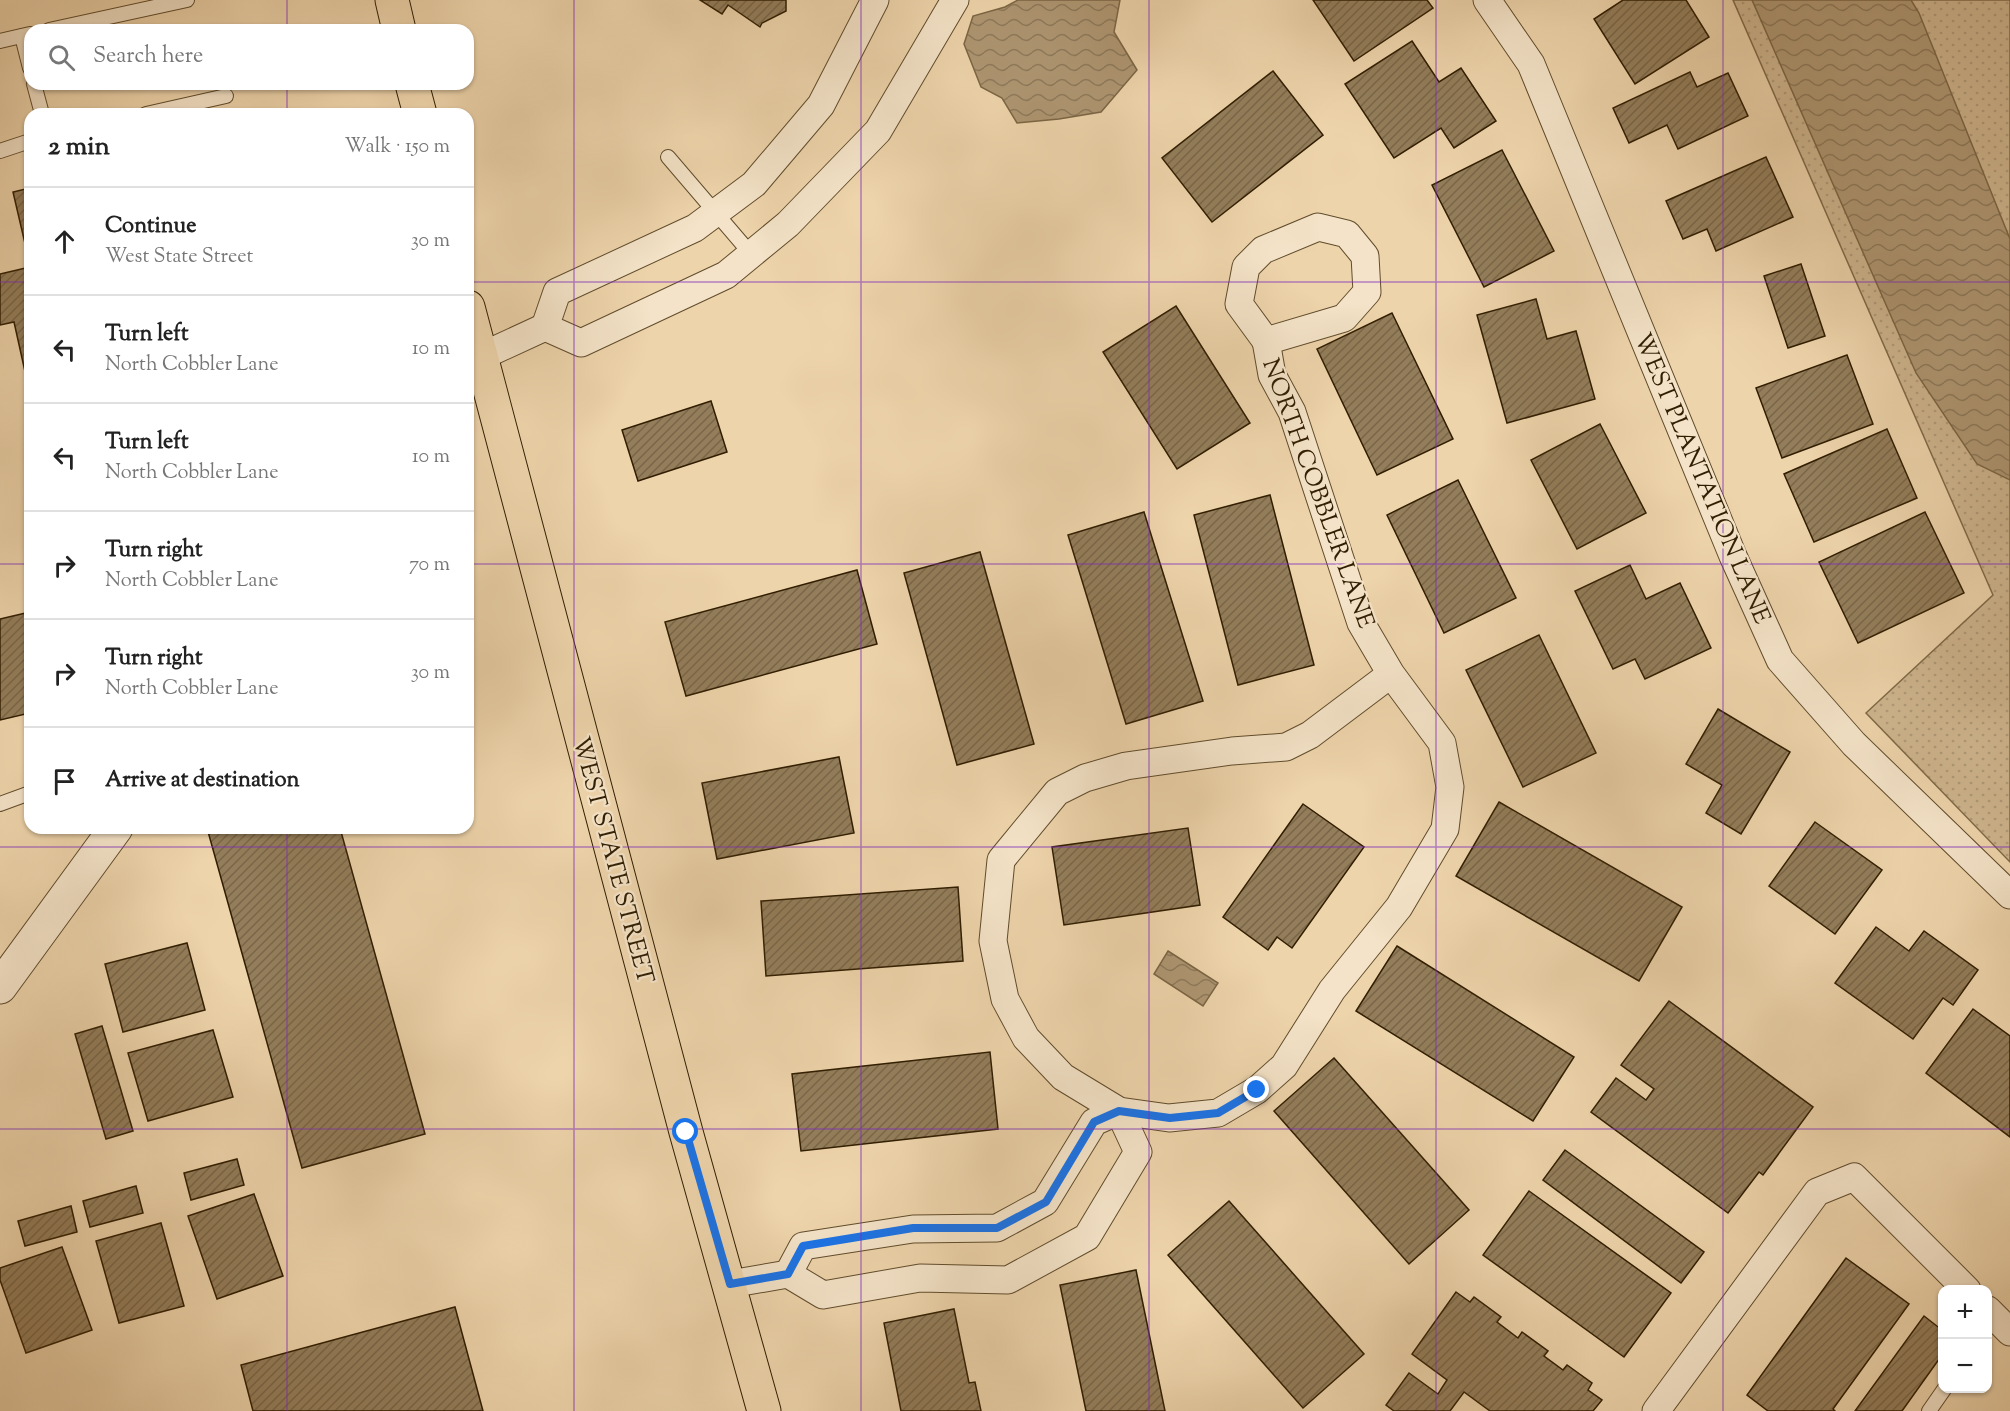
<!DOCTYPE html>
<html lang="en">
<head>
<meta charset="utf-8">
<style>
  :root { --surface:#fff; --page:#f2f2f2; --text:#222; --muted:#767676; --line:#e0e0e0 }
  body { margin:0; font-family:"Sorts Mill Goudy",serif; background:var(--page); color:var(--text) }
  .controls { position:absolute; right:18px; bottom:18px; display:grid; overflow:hidden; border-radius:12px; box-shadow:0 2px 4px #0004 }
  .controls button { width:54px; height:54px; display:grid; place-items:center; padding:0; border:0; border-bottom:2px solid var(--line); background:var(--surface); color:var(--text); font:30px sans-serif }
  .stop { position:absolute; width:18px; height:18px; margin:-14px; border:4px solid #1a73e8; border-radius:50%; background:#fff }
  .stop.end { background:#1a73e8; border-color:#fff; box-shadow:0 2px 6px #0008 }
  .list { margin:0; padding:0; list-style:none }
  h2 { display:flex; justify-content:space-between; align-items:center; height:78px; margin:0; padding:0 24px; font-size:26px }
  h2 small { font-size:20px; font-weight:400; color:var(--muted) }
  .list li { display:grid; grid-template-columns:39px 1fr auto; gap:18px; align-items:center; box-sizing:border-box; height:108px; padding:0 24px; border-top:2px solid var(--line) }
  .list b { display:block; font-size:22px; white-space:nowrap }
  .list p { margin:0; font-size:20px; white-space:nowrap; color:var(--muted) }
  .list em { font-size:20px; font-style:normal; color:var(--muted) }
  .icon { flex:none; width:33px; height:33px; fill:none; stroke:currentColor; stroke-width:2; stroke-linecap:round; stroke-linejoin:round }
  .map { position:relative; flex:none; width:2010px; height:1411px; overflow:hidden }
  .search { position:absolute; background:var(--surface); box-shadow:0 2px 4px #0004; left:24px; top:24px; width:450px; height:66px; display:flex; align-items:center; gap:15px; box-sizing:border-box; padding:0 21px; border-radius:18px; color:var(--muted); font-size:22px }
  .panel { position:absolute; background:var(--surface); box-shadow:0 2px 4px #0004; left:24px; top:108px; width:450px; height:726px; border-radius:18px }
  .map>svg:first-child { display:block }
</style>
</head>
<body>
<div class="map">
<svg width="2010" height="1411" viewBox="0 0 2010 1411">
  <defs>
    <pattern id="grass-dots" width="8" height="8" patternUnits="userSpaceOnUse" patternTransform="scale(1.5)"><rect width="8" height="8" fill="#ceb58e"/><path d="M2 2h.1M6 6h.1" fill="none" stroke="#b19b79" stroke-width="1.8" stroke-linecap="round"/></pattern>
    <pattern id="water-waves" width="16" height="10" patternUnits="userSpaceOnUse" patternTransform="scale(1.5)"><rect width="16" height="10" fill="#ae9672"/><path d="M0 5q4-4 8 0t8 0" fill="none" stroke="#8e7a5b"/></pattern>
    <pattern id="building-hatch" width="6" height="6" patternUnits="userSpaceOnUse" patternTransform="scale(1.5)"><rect width="6" height="6" fill="#937d5a"/><path d="M-1 1l2-2M0 6l6-6M5 7l2-2" fill="none" stroke="#796648"/></pattern>
  </defs>
  <rect width="100%" height="100%" fill="#eed4ab"/>
  <filter id="stains"><feTurbulence type="fractalNoise" baseFrequency=".00333" numOctaves="4"/><feColorMatrix values="0 0 0 0 .2 0 0 0 0 .09 0 0 0 0 .02 0 0 0 .5 -.17"/></filter>
  <radialGradient id="worn" r=".72"><stop offset=".6" stop-color="#630" stop-opacity="0"/><stop offset="1" stop-color="#630" stop-opacity=".3"/></radialGradient>
  <polygon fill="url(#grass-dots)" stroke="#806a48" stroke-width="1.5" points="1733,0 2010,0 2010,862 1866,713 1993,595"/>
  <g fill="url(#water-waves)" stroke="#7c6645" stroke-width="1.5">
    <polygon points="1018,0 1120,0 1114,32 1137,70 1101,112 1059,119 1017,123 1002,98 981,87 964,44 973,16 1005,7"/>
    <polygon points="1752,0 1911,0 1919,13 2010,239 2010,480 1977,464 1916,373"/>
    <polygon points="1168,951 1218,983 1203,1006 1154,974"/>
  </g>
  <g fill="url(#building-hatch)" stroke="#311e02" stroke-width="1.5">
    <polygon points="700,0 786,0 786,11 762,23 760,27 728,5 722,14"/>
    <polygon points="1313,0 1427,0 1433,8 1354,61"/>
    <polygon points="1623,0 1686,0 1709,37 1635,84 1594,19"/>
    <polygon points="1412,41 1439,82 1461,68 1496,121 1454,148 1441,128 1394,158 1345,84"/>
    <polygon points="1273,71 1323,135 1212,222 1162,158"/>
    <polygon points="1690,72 1697,87 1728,73 1748,116 1678,149 1667,125 1629,143 1613,108"/>
    <polygon points="1502,150 1554,251 1484,287 1432,185"/>
    <polygon points="1766,157 1793,217 1716,251 1707,229 1683,239 1666,201"/>
    <polygon points="30,188 30,265 13,192"/>
    <polygon points="1801,264 1825,336 1788,348 1764,276"/>
    <polygon points="30,267 30,375 26,376 14,322 0,325 0,274"/>
    <polygon points="1536,299 1547,339 1576,331 1595,399 1507,423 1477,315"/>
    <polygon points="1176,306 1250,423 1177,469 1103,352"/>
    <polygon points="1392,313 1453,439 1377,475 1317,349"/>
    <polygon points="1847,355 1873,424 1782,458 1756,388"/>
    <polygon points="711,401 727,452 638,481 622,430"/>
    <polygon points="1600,424 1646,513 1577,549 1531,460"/>
    <polygon points="1887,429 1917,498 1814,542 1784,474"/>
    <polygon points="1458,480 1516,598 1444,633 1387,515"/>
    <polygon points="1270,495 1314,665 1238,685 1194,515"/>
    <polygon points="1144,512 1203,701 1126,724 1068,535"/>
    <polygon points="1925,512 1964,593 1858,643 1819,562"/>
    <polygon points="980,552 1034,744 957,765 904,573"/>
    <polygon points="1630,565 1646,599 1680,583 1711,648 1645,679 1635,659 1613,669 1575,591"/>
    <polygon points="857,570 877,644 686,696 665,622"/>
    <polygon points="30,612 30,713 0,720 0,619"/>
    <polygon points="1539,635 1596,753 1523,787 1466,670"/>
    <polygon points="1718,709 1790,752 1741,834 1706,813 1722,785 1686,764"/>
    <polygon points="839,757 854,833 717,859 702,783"/>
    <polygon points="1499,802 1682,907 1639,981 1456,876"/>
    <polygon points="1303,804 1364,847 1292,948 1277,937 1268,950 1223,917"/>
    <polygon points="1815,822 1882,870 1835,934 1769,886"/>
    <polygon points="207,828 340,828 425,1134 302,1168"/>
    <polygon points="1188,828 1200,905 1064,925 1052,847"/>
    <polygon points="958,887 963,961 766,976 761,901"/>
    <polygon points="1876,927 1909,951 1924,931 1978,970 1953,1005 1943,998 1913,1039 1835,983"/>
    <polygon points="187,943 205,1010 123,1032 105,964"/>
    <polygon points="1397,946 1574,1057 1533,1121 1356,1011"/>
    <polygon points="1669,1001 1813,1107 1763,1175 1759,1172 1728,1213 1591,1112 1616,1078 1646,1100 1654,1089 1621,1065"/>
    <polygon points="1973,1009 2010,1036 2010,1137 1926,1073"/>
    <polygon points="102,1026 133,1131 106,1139 75,1034"/>
    <polygon points="213,1030 233,1097 148,1121 128,1053"/>
    <polygon points="990,1052 998,1129 801,1151 792,1074"/>
    <polygon points="1334,1058 1469,1210 1409,1264 1274,1111"/>
    <polygon points="1565,1150 1704,1252 1681,1283 1543,1180"/>
    <polygon points="237,1159 244,1185 191,1200 184,1173"/>
    <polygon points="136,1186 143,1213 90,1227 83,1201"/>
    <polygon points="1529,1191 1671,1293 1624,1357 1483,1255"/>
    <polygon points="254,1194 283,1276 217,1299 188,1216"/>
    <polygon points="1229,1201 1364,1354 1303,1408 1168,1255"/>
    <polygon points="71,1206 77,1232 25,1246 18,1221"/>
    <polygon points="161,1223 184,1306 119,1323 96,1241"/>
    <polygon points="62,1247 92,1330 26,1353 0,1280 0,1268"/>
    <polygon points="1846,1258 1909,1304 1833,1409 1835,1411 1768,1411 1747,1395"/>
    <polygon points="1136,1270 1165,1411 1086,1411 1060,1285"/>
    <polygon points="1456,1292 1470,1302 1474,1297 1501,1317 1497,1322 1518,1338 1522,1332 1548,1351 1544,1356 1563,1370 1567,1365 1592,1383 1588,1390 1602,1400 1593,1411 1490,1411 1464,1392 1450,1411 1394,1411 1386,1405 1409,1373 1438,1394 1447,1380 1412,1354"/>
    <polygon points="455,1307 483,1411 253,1411 241,1365"/>
    <polygon points="954,1309 969,1383 975,1382 981,1411 901,1411 884,1323"/>
    <polygon points="1924,1316 1942,1330 1942,1355 1902,1411 1855,1411"/>
  </g>
  <g fill="none" stroke-linecap="round" stroke-linejoin="round">
    <defs>
      <g id="service">
        <polyline points="49,30 187,0"/>
        <polyline points="22,36 30,68"/>
        <polyline points="0,41 30,34"/>
        <polyline points="34,84 42,114"/>
        <polyline points="146,114 226,96"/>
        <polyline points="0,151 30,141"/>
        <polyline points="668,157 751,254"/>
        <polyline points="0,804 30,793"/>
        <polyline points="1929,1411 1945,1388"/>
      </g>
      <g id="minor">
        <polyline points="875,0 821,105 754,184 695,228 557,292 545,327 581,343 726,275 788,224 878,131 955,0"/>
        <polyline points="1487,0 1531,64 1733,556 1780,660 1854,744 2010,895"/>
        <polygon points="1318,227 1347,234 1365,256 1367,292 1344,318 1266,341 1239,304 1246,267 1263,250"/>
        <polyline points="1266,341 1272,375 1292,412 1361,623 1391,674 1442,743 1450,787 1445,829 1399,907 1332,990 1284,1066 1257,1090 1218,1113 1169,1118 1119,1111 1063,1077 1026,1038 1005,999 993,941 1001,860 1057,792 1085,778 1126,766 1232,751 1286,747 1310,735 1391,674"/>
        <polyline points="480,357 545,327"/>
        <polygon points="1119,1111 1138,1152 1087,1237 1008,1280 920,1278 823,1295 788,1274 803,1246 913,1229 997,1228 1045,1202 1094,1122"/>
        <polyline points="730,1284 788,1274"/>
        <polyline points="1988,1310 2010,1332"/>
        <polyline points="1656,1411 1817,1192 1854,1177 1967,1290"/>
      </g>
      <polyline id="tertiary" points="0,987 116,828"/>
      <g id="primary">
        <polyline points="392,0 399,30"/>
        <polyline points="412,84 420,114"/>
        <polyline points="468,307 686,1132 764,1411"/>
      </g>
    </defs>
    <use href="#service" stroke="#604c2c" stroke-width="16"/>
    <use href="#minor" stroke="#604c2c" stroke-width="29"/>
    <use href="#tertiary" stroke="#604c2c" stroke-width="35"/>
    <use href="#primary" stroke="#311e02" stroke-width="35"/>
    <use href="#service" stroke="#f4e3c8" stroke-width="14"/>
    <use href="#minor" stroke="#f4e3c8" stroke-width="27"/>
    <use href="#tertiary" stroke="#f4e3c8" stroke-width="33"/>
    <use href="#primary" stroke="#eed4ab" stroke-width="33"/>
  </g>
  <g fill="none" stroke-linecap="round" stroke-linejoin="round">
    <polyline stroke="#1a73e8" stroke-width="8" points="686,1132 730,1284 788,1274 803,1246 913,1228 997,1228 1046,1202 1094,1122 1119,1111 1170,1118 1218,1113 1257,1090"/>
  </g>
  <path fill="none" stroke="#7b2cbf" stroke-width="1.5" stroke-opacity="0.55" d="M287 0V30M574 0V1411M861 0V1411M1149 0V1411M1436 0V1411M1723 0V1411M287 84V114M0 282H30M468 282H2010M0 564H30M468 564H2010M287 828V1411M0 847H2010M0 1129H2010"/>
  <g text-anchor="middle" stroke-width="4.5" stroke-linejoin="round" paint-order="stroke">
    <g font-size="24" fill="#311e02" stroke="#f4e3c8">
      <text transform="translate(1703 478) rotate(67)" y="8">WEST PLANTATION LANE</text>
      <text transform="translate(1319 493) rotate(70)" y="8">NORTH COBBLER LANE</text>
      <text transform="translate(614 860) rotate(75)" y="8">WEST STATE STREET</text>
    </g>
  </g>
  <rect width="100%" height="100%" filter="url(#stains)"/>
  <rect width="100%" height="100%" fill="url(#worn)"/>
</svg>
<div class="controls">
<button>+</button>
<button>−</button>
</div>
<div class="stop" style="left:686px;top:1132px"></div>
<div class="stop end" style="left:1257px;top:1090px"></div>
<div class="search"><svg class="icon" aria-label="search" viewBox="0 0 24 24"><circle cx="10" cy="10" r="6"/><path d="M15 15l6 6"/></svg>Search here</div>
<section class="panel">
<h2>2 min<small>Walk · 150 m</small></h2>
<ul class="list">
<li><svg class="icon" aria-label="ahead" viewBox="0 0 24 24"><path d="M12 20V5M6 11l6-6 6 6"/></svg><div><b>Continue</b><p>West State Street</p></div><em>30 m</em></li>
<li><svg class="icon" aria-label="left" viewBox="0 0 24 24"><path d="M17 20v-9H6M10 6l-5 5 5 5"/></svg><div><b>Turn left</b><p>North Cobbler Lane</p></div><em>10 m</em></li>
<li><svg class="icon" aria-label="left" viewBox="0 0 24 24"><path d="M17 20v-9H6M10 6l-5 5 5 5"/></svg><div><b>Turn left</b><p>North Cobbler Lane</p></div><em>10 m</em></li>
<li><svg class="icon" aria-label="right" viewBox="0 0 24 24"><path d="M7 20v-9h11M14 6l5 5-5 5"/></svg><div><b>Turn right</b><p>North Cobbler Lane</p></div><em>70 m</em></li>
<li><svg class="icon" aria-label="right" viewBox="0 0 24 24"><path d="M7 20v-9h11M14 6l5 5-5 5"/></svg><div><b>Turn right</b><p>North Cobbler Lane</p></div><em>30 m</em></li>
<li><svg class="icon" aria-label="arrive" viewBox="0 0 24 24"><path d="M6 21V4h12l-3 4 3 4H6"/></svg><div><b>Arrive at destination</b></div></li>
</ul>
</section>
</div>
</body>
</html>
